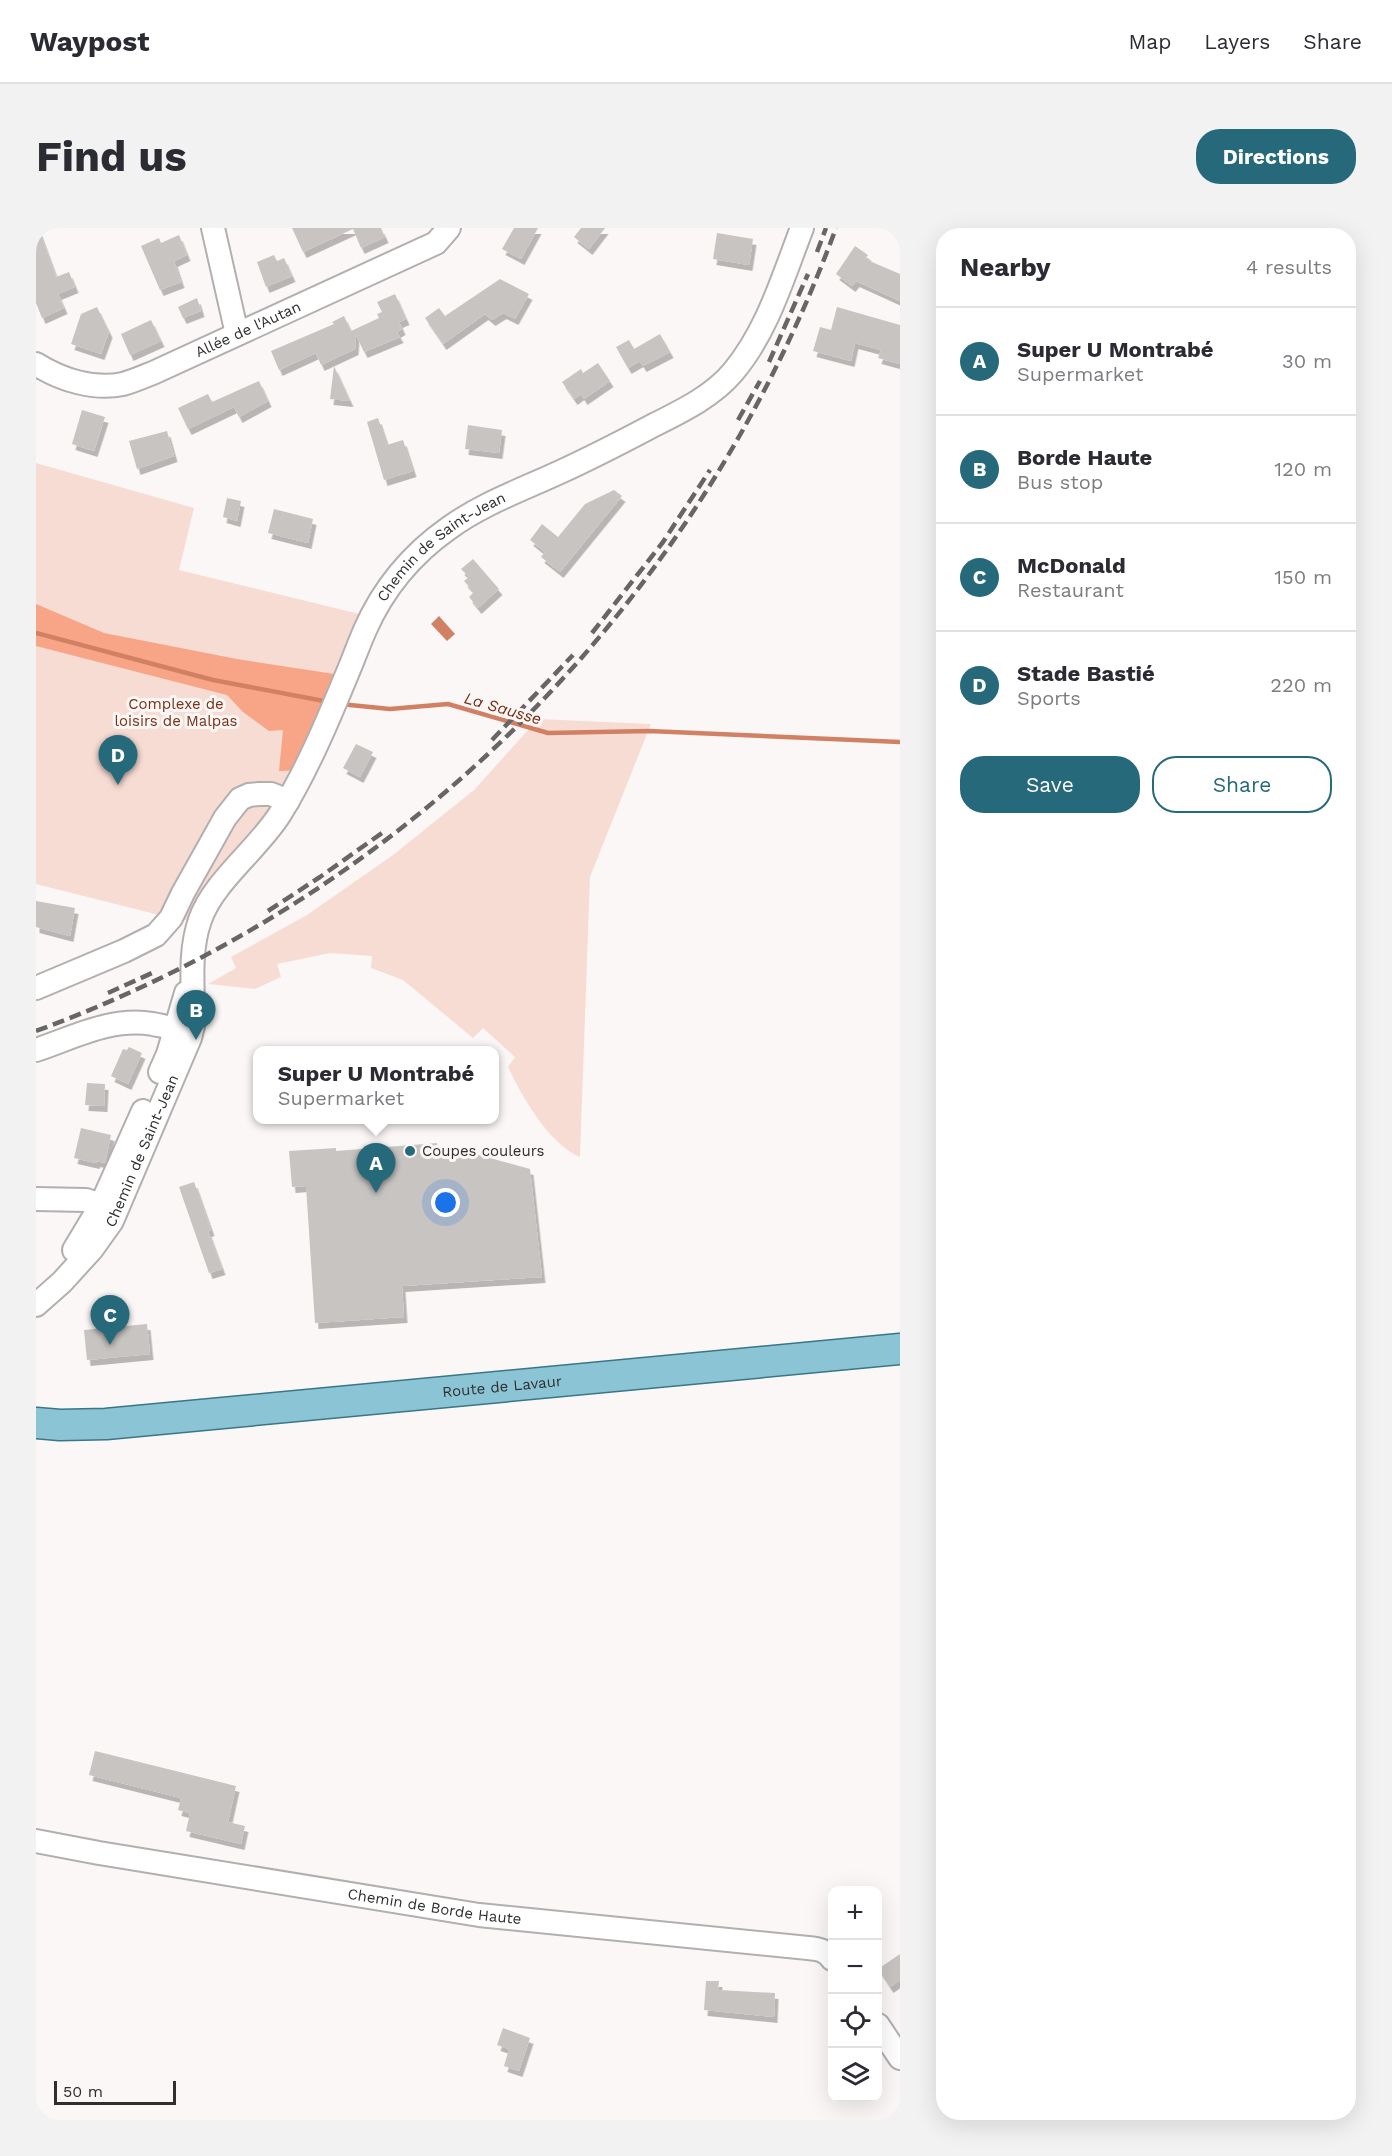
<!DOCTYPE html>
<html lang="en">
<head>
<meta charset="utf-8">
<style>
  :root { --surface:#fff; --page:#f2f2f3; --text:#2b2b33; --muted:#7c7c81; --line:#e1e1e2; --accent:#26697b }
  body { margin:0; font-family:"Work Sans",sans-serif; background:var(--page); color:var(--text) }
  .controls { position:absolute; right:18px; bottom:18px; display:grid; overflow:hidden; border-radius:12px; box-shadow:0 6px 24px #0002 }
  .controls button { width:54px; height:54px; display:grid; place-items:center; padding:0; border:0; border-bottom:2px solid var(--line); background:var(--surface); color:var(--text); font:30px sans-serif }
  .scale { position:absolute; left:18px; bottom:15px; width:122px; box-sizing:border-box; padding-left:6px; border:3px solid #302e2e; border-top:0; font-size:16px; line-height:21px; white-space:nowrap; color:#302e2e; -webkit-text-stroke:4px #fbf7f6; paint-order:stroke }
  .you { position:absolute; left:410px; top:975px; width:21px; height:21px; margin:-15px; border:4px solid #fff; border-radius:50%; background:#1a73e8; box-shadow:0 0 0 9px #1a73e833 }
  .badge { display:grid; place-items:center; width:39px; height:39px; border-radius:50%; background:var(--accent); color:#fff; font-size:20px; font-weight:700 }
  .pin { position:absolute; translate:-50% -50px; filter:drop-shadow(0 2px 3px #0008) }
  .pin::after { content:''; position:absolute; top:32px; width:21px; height:18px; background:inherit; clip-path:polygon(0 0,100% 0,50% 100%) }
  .popup { position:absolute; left:217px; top:818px; width:246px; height:78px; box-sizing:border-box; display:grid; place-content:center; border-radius:12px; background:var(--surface); filter:drop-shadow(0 2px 4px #0005); font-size:20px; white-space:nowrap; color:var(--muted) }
  .popup b { font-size:22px; color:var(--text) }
  .popup::after { content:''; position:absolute; left:50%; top:100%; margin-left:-12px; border:12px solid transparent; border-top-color:var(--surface) }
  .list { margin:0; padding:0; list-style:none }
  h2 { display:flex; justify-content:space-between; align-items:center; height:78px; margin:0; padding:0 24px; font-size:26px }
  h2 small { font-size:20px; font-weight:400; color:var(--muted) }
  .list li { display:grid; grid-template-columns:39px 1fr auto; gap:18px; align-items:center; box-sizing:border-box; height:108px; padding:0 24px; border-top:2px solid var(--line) }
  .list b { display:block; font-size:22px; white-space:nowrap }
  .list p { margin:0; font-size:20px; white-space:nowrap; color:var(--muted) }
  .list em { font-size:20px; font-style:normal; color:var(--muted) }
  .actions { display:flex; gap:12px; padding:18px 24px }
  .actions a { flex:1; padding:14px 0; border:2px solid var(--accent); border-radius:24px; text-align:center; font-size:21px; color:var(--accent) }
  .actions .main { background:var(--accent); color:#fff }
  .icon { flex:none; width:33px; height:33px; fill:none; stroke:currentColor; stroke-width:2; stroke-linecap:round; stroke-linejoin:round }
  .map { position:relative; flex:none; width:864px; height:1892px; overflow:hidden; border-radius:24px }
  header { display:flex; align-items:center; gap:36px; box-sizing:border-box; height:84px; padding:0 30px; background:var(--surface); border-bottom:2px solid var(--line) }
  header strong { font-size:28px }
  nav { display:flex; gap:33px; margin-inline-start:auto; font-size:21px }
  .intro { display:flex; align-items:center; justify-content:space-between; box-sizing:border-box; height:144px; padding:0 36px }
  h1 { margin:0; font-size:42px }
  .button { padding:15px 27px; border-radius:24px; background:var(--accent); color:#fff; font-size:21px; font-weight:700 }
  main { display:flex; gap:36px; padding:0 36px }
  aside { flex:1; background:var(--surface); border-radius:24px; box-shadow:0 6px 24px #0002 }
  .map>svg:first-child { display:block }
</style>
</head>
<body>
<header>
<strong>Waypost</strong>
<nav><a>Map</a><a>Layers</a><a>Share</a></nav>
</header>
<div class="intro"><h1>Find us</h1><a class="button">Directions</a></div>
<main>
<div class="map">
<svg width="864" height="1892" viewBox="0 0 864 1892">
  <defs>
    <filter id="shadow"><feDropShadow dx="3.5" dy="6" stdDeviation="0" flood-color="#0004"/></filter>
  </defs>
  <rect width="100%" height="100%" fill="#fbf7f6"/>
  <g fill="#f7dcd3">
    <polygon points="0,235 158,280 143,342 336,389 295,483 164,692 143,692 0,656"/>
    <path d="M502 491 615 496 554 649 544 929C513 916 486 869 472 839L479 829 447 800 437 810 367 752 335 740 336 728 294 725 241 736 245 749 219 761 172 756 200 740 195 729 271 687 357 627 438 562Z"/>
  </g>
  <polygon fill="#f7a487" points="0,376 68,405 201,431 311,448 268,542 243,543 247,502 233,503 207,484 191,467 0,418"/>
  <polygon fill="#d18064" points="403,388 419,406 411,413 395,396"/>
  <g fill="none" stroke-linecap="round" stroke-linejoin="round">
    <g stroke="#d18064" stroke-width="4.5">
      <polyline points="0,405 177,452 293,474"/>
      <polyline points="304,476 354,481 412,476 512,505 613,503 864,514"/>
    </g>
  </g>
  <g fill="#c8c4c2" filter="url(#shadow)">
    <polygon points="0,0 2,0 20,49 33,44 39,59 22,66 28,80 6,90 0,75"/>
    <polygon points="256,0 345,0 349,9 325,20 317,1 267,24"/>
    <polygon points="478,0 502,0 485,31 466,21"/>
    <polygon points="545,0 569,0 553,21 538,9"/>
    <polygon points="681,5 717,11 713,37 677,31"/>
    <polygon points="143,7 151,27 138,33 145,54 124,62 105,18 123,10 125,15"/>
    <polygon points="819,18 832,27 829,31 864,46 864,73 820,53 816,58 800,46"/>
    <polygon points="238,27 241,33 248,30 256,48 230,59 221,34"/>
    <polygon points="464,51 493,66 479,91 467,85 456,92 449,86 407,116 389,90 403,80 409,88"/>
    <polygon points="359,66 370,91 363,94 366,101 361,104 364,109 328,124 320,107 319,121 285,137 280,125 243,142 235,123 298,96 296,94 308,88 315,103 343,90 341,86 346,84 341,74"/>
    <polygon points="161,70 165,83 147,90 142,79"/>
    <polygon points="61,79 73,104 65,126 35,116 45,86"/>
    <polygon points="801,79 864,97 864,136 842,130 845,122 819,115 815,133 777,123 784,99 795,102"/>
    <polygon points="115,92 125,113 94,127 85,106"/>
    <polygon points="624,106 634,124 607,138 604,133 592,140 580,119 593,112 598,121"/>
    <polygon points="562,135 574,153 548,171 545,166 538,171 526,154 545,141 547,145"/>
    <polygon points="298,138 314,173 294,171"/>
    <polygon points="223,153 232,173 203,189 198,179 152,201 142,180 172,166 176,174"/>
    <polygon points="46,182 69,189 58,223 36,216"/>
    <polygon points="342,190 351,217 367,212 377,243 348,252 331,194"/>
    <polygon points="432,197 466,202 463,225 429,221"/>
    <polygon points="131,203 138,228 101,241 93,213"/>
    <polygon points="578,262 586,268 524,344 505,329 509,324 494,312 506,296 522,309 549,276"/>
    <polygon points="191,270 205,273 201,293 187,289"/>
    <polygon points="238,281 277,291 272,315 232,305"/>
    <polygon points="437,331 463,361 442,380 433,369 438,364 428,353 433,349 425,341"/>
    <polygon points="320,516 337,524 324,549 307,540"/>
    <polygon points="0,673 39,680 34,708 0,699"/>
    <polygon points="93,819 106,825 92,856 75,848 87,821 91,822"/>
    <polygon points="51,855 69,856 68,878 49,877"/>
    <polygon points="45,900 75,907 69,935 61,933 60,935 38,930"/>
    <polygon points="401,915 402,926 432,924 494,941 506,1049 366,1058 368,1089 279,1095 270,958 256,959 253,923 300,920 300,923"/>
    <polygon points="158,954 175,1002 172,1003 186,1041 173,1045 143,959"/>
    <polygon points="111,1096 114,1126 51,1132 48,1102"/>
    <polygon points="59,1523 200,1558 192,1594 209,1598 205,1616 150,1603 154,1585 142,1582 145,1570 53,1547"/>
    <polygon points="864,1726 864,1752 854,1759 842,1741"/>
    <polygon points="670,1753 683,1753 682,1762 739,1765 738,1789 668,1782"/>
    <polygon points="467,1800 494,1810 483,1843 468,1838 473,1821 461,1817"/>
  </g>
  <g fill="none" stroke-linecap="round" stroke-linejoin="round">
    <defs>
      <g id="minor">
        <polyline points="177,0 201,106"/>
        <path id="s1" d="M0 136C25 152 58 162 87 156 98 153 109 148 119 144L400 15 413 0"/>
        <polyline points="0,760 88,723 120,707 135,690 147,665 189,590 204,571 213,567 223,566 235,566 252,573"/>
        <path d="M0 822C39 809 75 789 117 796 125 798 132 798 139 803"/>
        <polyline points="124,844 132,826 150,765"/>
        <polyline points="0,971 50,972 65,977 73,989"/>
        <polyline points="38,1022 65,977 107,883"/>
        <path id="s2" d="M0 1077 26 1054 56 1021 76 993 154 810 157 798C158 763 152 726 164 692 177 654 222 621 244 586 270 544 290 497 309 451 316 435 322 418 329 402 347 361 376 326 413 300 446 276 485 262 522 245 555 230 586 214 618 197 646 183 677 168 697 144 731 104 747 49 766 0"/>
        <path id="s3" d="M0 1613 63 1625 443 1687 772 1720C782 1721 790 1722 796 1731"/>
        <polyline points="842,1797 864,1830"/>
      </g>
      <g id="major">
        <path id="s4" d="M0 1195 24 1197 70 1196 864 1121"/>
      </g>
    </defs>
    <use href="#minor" stroke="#b3afae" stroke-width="26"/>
    <use href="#major" stroke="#387688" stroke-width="33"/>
    <use href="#minor" stroke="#fff" stroke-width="22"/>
    <use href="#major" stroke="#8bc4d4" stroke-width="30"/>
    <g stroke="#686665" stroke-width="4.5" stroke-dasharray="12 6" stroke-linecap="butt">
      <polyline points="781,24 790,0"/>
      <polyline points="733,134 772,46"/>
      <polyline points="702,192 724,153"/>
      <polyline points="556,405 627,314 674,242"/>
      <polyline points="456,512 537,427"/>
      <polyline points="232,683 284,649 346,605"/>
      <polyline points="72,765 116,745"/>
      <path d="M0 803C375 665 662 375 800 0"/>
    </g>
  </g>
  <circle fill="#26697b" stroke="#fbf7f6" stroke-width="2" cx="374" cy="923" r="6"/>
  <g text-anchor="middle" stroke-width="6" stroke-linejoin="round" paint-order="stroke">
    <g font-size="15" fill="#302e2e" stroke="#fbf7f6">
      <text dy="5" stroke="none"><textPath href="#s1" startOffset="228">Allée de l'Autan</textPath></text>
      <text dy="5" stroke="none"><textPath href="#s2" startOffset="884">Chemin de Saint-Jean</textPath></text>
      <text dy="5" stroke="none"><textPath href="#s2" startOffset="190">Chemin de Saint-Jean</textPath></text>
      <text dy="5" stroke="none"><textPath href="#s4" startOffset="468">Route de Lavaur</textPath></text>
      <text dy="5" stroke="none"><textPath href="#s3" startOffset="404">Chemin de Borde Haute</textPath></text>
    </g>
    <g font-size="15" fill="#7a3115" stroke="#fbf7f6">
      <text x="140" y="481">Complexe de<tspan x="140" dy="17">loisirs de Malpas</tspan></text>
    </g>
    <g font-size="15" fill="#302e2e" stroke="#fbf7f6" text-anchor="start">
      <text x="386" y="928">Coupes couleurs</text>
    </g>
    <g font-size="16" font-style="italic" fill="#762c10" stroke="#fbf7f6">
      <text transform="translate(467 480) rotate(16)" y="6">La Sausse</text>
    </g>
  </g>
</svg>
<div class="controls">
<button>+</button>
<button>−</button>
<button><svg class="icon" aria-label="locate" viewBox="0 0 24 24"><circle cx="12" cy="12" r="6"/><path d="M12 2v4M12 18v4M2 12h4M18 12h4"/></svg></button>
<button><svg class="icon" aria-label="layers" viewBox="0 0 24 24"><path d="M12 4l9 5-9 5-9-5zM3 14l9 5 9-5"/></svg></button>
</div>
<div class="scale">50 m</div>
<div class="you"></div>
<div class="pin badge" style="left:340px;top:965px">A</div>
<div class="popup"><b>Super U Montrabé</b>Supermarket</div>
<div class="pin badge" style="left:160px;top:812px">B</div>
<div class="pin badge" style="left:74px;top:1117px">C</div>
<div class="pin badge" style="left:82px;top:557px">D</div>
</div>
<aside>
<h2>Nearby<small>4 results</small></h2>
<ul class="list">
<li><span class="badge">A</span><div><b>Super U Montrabé</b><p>Supermarket</p></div><em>30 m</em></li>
<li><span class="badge">B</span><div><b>Borde Haute</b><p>Bus stop</p></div><em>120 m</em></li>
<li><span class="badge">C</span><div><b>McDonald</b><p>Restaurant</p></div><em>150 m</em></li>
<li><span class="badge">D</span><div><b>Stade Bastié</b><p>Sports</p></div><em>220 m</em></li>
</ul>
<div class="actions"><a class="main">Save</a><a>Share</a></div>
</aside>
</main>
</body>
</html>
